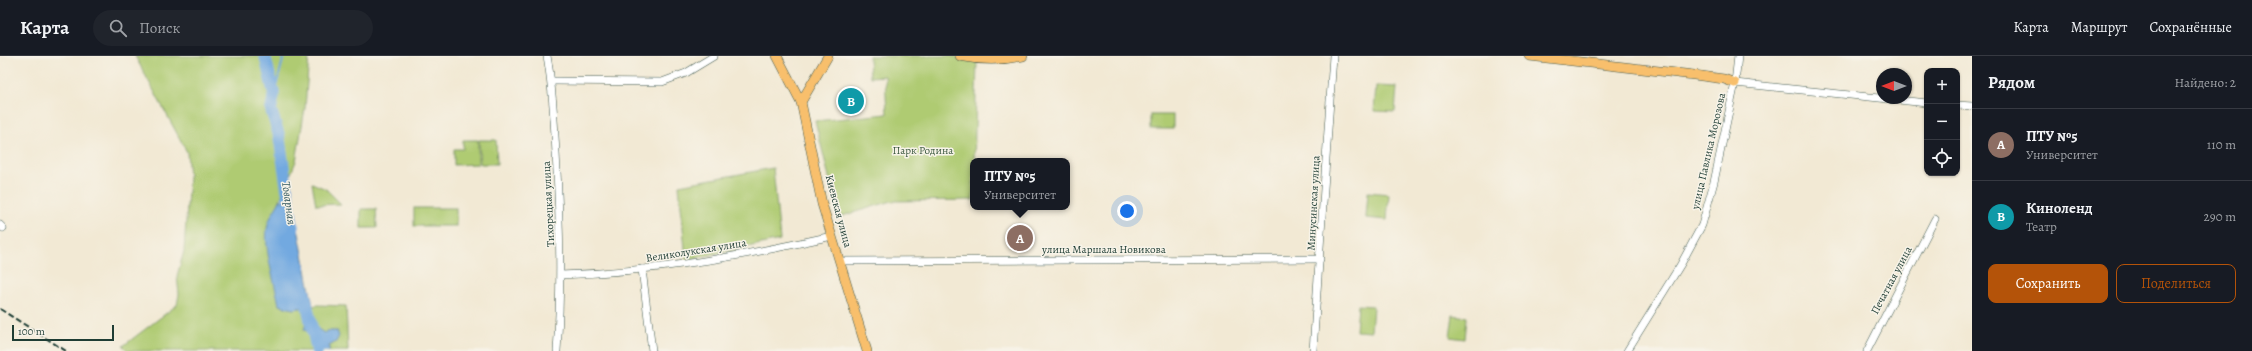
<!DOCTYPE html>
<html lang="ru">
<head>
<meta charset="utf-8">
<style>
  :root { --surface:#171b24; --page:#20242c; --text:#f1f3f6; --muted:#9ea1a6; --line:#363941; --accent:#b45309 }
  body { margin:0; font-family:Alegreya,serif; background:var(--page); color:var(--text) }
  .controls { position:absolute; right:12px; top:12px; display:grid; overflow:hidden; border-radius:8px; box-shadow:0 1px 3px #0004 }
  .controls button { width:36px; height:36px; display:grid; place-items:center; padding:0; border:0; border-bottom:1px solid var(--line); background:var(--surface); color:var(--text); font:20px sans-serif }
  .compass { position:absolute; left:1876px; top:12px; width:36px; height:36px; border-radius:50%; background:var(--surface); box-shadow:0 1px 3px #0004; rotate:270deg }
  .scale { position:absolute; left:12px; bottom:10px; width:102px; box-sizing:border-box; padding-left:4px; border:2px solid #1f3d34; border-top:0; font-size:11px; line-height:14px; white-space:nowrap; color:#1f3d34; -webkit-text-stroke:3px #f7f3e8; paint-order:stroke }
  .you { position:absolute; left:1127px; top:155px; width:14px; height:14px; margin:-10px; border:3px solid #fff; border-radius:50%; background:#1a73e8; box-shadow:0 0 0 6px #1a73e833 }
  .badge { display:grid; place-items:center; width:26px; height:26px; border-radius:50%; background:var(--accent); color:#fff; font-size:13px; font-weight:700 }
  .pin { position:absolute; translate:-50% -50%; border:2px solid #fff; box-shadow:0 1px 4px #0006 }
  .popup { position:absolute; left:970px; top:102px; width:100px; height:52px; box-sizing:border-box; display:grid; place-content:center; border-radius:8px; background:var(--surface); filter:drop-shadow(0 1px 3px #0005); font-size:13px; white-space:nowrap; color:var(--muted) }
  .popup b { font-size:15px; color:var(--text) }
  .popup::after { content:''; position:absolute; left:50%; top:100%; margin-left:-8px; border:8px solid transparent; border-top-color:var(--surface) }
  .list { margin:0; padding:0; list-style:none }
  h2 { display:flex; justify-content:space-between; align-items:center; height:52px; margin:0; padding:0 16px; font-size:17px }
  h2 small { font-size:13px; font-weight:400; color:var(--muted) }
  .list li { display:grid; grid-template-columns:26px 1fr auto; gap:12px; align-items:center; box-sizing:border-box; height:72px; padding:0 16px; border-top:1px solid var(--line) }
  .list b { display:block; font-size:15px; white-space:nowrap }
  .list p { margin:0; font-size:13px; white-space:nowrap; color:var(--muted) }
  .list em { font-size:13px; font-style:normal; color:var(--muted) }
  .actions { display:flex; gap:8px; padding:12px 16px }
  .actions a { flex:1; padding:9px 0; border:1px solid var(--accent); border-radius:8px; text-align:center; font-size:14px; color:var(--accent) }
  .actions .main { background:var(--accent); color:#fff }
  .icon { flex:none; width:22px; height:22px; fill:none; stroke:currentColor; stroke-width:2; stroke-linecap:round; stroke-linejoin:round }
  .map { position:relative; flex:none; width:1972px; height:295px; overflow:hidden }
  header { display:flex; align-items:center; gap:24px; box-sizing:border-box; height:56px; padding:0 20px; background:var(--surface); border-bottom:1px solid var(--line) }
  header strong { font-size:19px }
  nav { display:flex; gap:22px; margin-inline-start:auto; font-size:14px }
  .search { width:280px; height:36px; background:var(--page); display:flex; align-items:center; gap:10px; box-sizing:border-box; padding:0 14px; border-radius:22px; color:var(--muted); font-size:15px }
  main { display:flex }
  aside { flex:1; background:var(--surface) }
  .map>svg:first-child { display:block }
</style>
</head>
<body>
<header>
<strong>Карта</strong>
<div class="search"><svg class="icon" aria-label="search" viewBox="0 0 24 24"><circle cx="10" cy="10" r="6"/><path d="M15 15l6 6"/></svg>Поиск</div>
<nav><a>Карта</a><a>Маршрут</a><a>Сохранённые</a></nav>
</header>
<main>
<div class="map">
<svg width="1972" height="295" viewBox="0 0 1972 295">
  <rect width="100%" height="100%" fill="#f7f3e8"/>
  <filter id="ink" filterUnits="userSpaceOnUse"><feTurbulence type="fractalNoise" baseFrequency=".025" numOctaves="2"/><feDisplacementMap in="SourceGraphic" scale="8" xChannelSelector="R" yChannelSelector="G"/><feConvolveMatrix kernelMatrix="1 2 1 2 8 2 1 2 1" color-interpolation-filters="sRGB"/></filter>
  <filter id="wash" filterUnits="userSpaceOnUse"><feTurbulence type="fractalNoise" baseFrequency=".012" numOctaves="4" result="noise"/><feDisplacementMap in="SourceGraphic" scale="16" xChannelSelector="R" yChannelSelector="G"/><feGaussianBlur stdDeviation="0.9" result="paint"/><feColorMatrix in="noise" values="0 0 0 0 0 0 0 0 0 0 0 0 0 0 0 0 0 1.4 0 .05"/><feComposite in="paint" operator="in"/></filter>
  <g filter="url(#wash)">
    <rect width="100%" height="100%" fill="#f2e9d4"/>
    <g fill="#afcb72" stroke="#678453">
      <path d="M135 0H309L305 52 296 105 276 154 268 168 279 249 293 253 318 249 346 250 348 295H329V290L336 286 338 275H327L325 278 312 269 311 259C310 272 311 283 314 295H128L123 290 177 249 179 238 177 220 184 195 189 121 187 96Z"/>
      <polygon points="869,0 950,0 977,5 973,144 892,145 839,161 815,65 887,58 885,20 870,21"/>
      <polygon points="1376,30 1397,31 1395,56 1374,55"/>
      <rect x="1151" y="59" width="22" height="14"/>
      <polygon points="463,84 478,84 478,108 454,109 454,93 463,93"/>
      <polygon points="479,84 496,84 497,108 480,108"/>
      <polygon points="773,112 780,184 686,204 679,129"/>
      <polygon points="312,127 326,133 341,148 316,149"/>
      <polygon points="1368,136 1389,138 1387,164 1366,162"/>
      <rect x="414" y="152" width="42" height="18"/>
      <polygon points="361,153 376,153 377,172 361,172"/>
      <polygon points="1358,249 1373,250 1371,276 1356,275"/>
      <polygon points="1453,259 1467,261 1465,283 1450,281"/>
    </g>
    <g fill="#72a9e0" stroke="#48738a">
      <path d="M281 143 298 172 313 250 293 253 279 249C275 226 262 189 268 168 270 160 277 151 281 143Z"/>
      <polygon points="308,259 312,259 312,269 324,277 327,275 337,275 339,280 336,286 329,290 329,295 314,295 314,286 310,276 304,274"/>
    </g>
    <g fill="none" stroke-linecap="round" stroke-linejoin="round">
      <polyline stroke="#72a9e0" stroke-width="2" points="274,38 284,0"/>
      <g stroke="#72a9e0" stroke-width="12">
        <polyline points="265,0 274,38 271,54 279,79 293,174"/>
        <polyline points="304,235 317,295"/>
      </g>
    </g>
  </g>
  <g filter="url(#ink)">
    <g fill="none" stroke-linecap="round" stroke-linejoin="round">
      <defs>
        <g id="minor">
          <path d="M547 0C553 32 554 64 556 97 560 164 562 228 557 295"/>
          <polyline points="552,25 662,26 686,17 714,0"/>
          <polyline points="1735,27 1927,47"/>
          <polyline points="1957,49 1972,50"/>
          <polyline points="0,169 3,172"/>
          <polyline points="840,205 1320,203"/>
          <polyline points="642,213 652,295"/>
          <path d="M561 219C653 216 743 200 832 180"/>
          <polyline points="1313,295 1333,0"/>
          <polyline points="1627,295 1681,208 1702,169 1714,126 1735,27 1738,0"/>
          <polyline points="1867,295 1935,163"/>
        </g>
        <g id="major">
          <polyline points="777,0 801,46 822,148 867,295"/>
          <path d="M960 0C982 5 1001 5 1023 0"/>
          <polyline points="1529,0 1694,19 1724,23 1735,27"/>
          <polyline points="801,46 828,0"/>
        </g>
      </defs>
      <use href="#minor" stroke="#3f574c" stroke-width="8"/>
      <use href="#major" stroke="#3f574c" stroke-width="10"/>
      <use href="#minor" stroke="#fff" stroke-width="7"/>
      <use href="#major" stroke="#f8bf6c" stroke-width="9"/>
      <polyline stroke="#1f3d34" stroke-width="2" stroke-dasharray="6 3" stroke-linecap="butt" points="0,253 66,295"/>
    </g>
  </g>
  <g text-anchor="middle" stroke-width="3" stroke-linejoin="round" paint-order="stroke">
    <g font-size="11" fill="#3c5940" stroke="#f7f3e8">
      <text x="923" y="98">Парк Родина</text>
    </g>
    <g font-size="11" fill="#1f3d34" stroke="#f7f3e8">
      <text transform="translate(1708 95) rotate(-77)" y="4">улица Павлика Морозова</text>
      <text transform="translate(1313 147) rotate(-87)" y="4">Минусинская улица</text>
      <text transform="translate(548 148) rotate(-93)" y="4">Тихорецкая улица</text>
      <text transform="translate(839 155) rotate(75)" y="4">Киевская улица</text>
      <text x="1104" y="197">улица Маршала Новикова</text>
      <text transform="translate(696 194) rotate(-9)" y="4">Великолукская улица</text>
      <text transform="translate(1891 224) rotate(-62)" y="4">Печатная улица</text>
    </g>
    <g font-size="12" font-style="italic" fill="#34585f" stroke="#f7f3e8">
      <text transform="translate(289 147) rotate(82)" y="4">Товарная</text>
    </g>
  </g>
</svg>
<div class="controls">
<button>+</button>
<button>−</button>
<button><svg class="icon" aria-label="locate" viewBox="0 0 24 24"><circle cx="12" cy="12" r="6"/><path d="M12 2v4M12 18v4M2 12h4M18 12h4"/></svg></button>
</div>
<svg class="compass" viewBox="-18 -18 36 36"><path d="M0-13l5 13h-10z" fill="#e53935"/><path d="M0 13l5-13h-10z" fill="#9ea1a6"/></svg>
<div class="scale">100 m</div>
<div class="you"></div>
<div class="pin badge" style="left:1020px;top:182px;background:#8d6e63">A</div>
<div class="popup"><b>ПТУ №5</b>Университет</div>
<div class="pin badge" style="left:851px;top:45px;background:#0f9aa8">B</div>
</div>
<aside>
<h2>Рядом<small>Найдено: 2</small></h2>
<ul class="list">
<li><span class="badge" style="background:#8d6e63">A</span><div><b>ПТУ №5</b><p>Университет</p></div><em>110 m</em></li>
<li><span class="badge" style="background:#0f9aa8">B</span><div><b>Киноленд</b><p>Театр</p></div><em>290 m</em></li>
</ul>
<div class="actions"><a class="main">Сохранить</a><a>Поделиться</a></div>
</aside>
</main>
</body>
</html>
